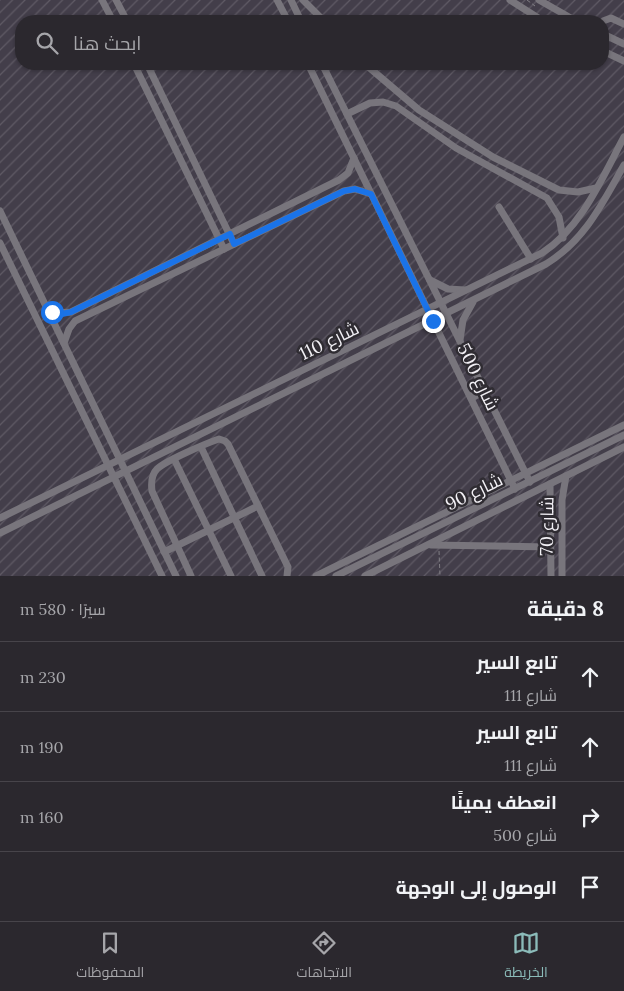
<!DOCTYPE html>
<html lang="ar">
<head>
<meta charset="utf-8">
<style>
  :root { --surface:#2b282e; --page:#333036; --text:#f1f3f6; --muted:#a6a6aa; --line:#47444a; --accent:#8bbbb9 }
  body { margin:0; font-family:Lora,Cairo,serif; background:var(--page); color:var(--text); direction:rtl }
  .stop { position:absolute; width:15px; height:15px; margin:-11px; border:4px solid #1a73e8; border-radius:50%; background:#fff }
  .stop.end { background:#1a73e8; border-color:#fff; box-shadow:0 1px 5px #0008 }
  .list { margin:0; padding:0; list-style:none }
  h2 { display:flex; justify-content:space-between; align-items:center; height:65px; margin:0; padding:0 20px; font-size:21px }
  h2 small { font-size:16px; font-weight:400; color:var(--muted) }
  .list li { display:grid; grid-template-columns:32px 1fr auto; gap:15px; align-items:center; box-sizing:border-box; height:70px; padding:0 20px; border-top:1px solid var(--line) }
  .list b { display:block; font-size:19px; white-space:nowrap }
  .list p { margin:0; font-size:16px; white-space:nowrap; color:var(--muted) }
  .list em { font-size:16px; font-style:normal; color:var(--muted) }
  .icon { flex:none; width:28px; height:28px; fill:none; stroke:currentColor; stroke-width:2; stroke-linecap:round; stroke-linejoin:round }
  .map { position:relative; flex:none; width:624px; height:576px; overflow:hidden; direction:ltr }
  .search { position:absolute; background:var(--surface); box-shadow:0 1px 4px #0004; left:15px; right:15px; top:15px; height:55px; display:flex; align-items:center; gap:12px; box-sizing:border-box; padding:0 18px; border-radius:20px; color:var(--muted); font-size:19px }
  .sheet { height:345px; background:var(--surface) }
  nav { display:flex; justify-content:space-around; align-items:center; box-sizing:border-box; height:70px; border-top:1px solid var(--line); background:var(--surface); font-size:14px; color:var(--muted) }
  nav a { display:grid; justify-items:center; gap:2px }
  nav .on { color:var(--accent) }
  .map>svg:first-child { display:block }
</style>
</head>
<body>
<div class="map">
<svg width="624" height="576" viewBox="0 0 624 576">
  <defs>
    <pattern id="industrial-furrows" width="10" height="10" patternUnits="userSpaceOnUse" patternTransform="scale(1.25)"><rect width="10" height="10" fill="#433e4a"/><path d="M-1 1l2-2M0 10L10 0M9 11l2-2" fill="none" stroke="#5f5a65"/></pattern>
  </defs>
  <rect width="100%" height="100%" fill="#39363d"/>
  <path fill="url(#industrial-furrows)" fill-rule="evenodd" d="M0 0H624V576H0ZM21 21H603V64H21Z"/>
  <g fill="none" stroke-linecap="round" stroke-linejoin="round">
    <g stroke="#817f85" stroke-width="1" stroke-dasharray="4 2.5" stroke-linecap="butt">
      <polyline points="527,0 535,6"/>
      <polyline points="548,19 553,21"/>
      <polyline points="439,551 440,576"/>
    </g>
    <g stroke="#78757c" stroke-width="7">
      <polyline points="102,0 113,21"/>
      <polyline points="116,0 127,21"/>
      <polyline points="277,0 288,21"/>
      <polyline points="291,0 301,21"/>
      <polyline points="303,0 324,21"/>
      <polyline points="510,0 543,21"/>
      <polyline points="539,0 576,21"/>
      <polyline points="603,21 611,18 624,24"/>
      <polyline points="603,34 624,44"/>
      <polyline points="603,51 624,61"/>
      <polyline points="134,64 224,249"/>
      <polyline points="147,64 234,244"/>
      <polyline points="308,64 515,489"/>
      <polyline points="322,64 530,482"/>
      <polyline points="365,64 419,110 493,157 559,190 578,192 596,188"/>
      <polyline points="347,114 370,103 383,102 396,106 456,148 547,198 559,217 563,238"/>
      <polyline points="499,207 531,259"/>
      <polyline points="0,211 176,576"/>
      <polyline points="0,243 162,576"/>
      <polyline points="430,280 448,289 465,290"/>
      <polyline points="48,310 57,313 71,312 339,180 348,173 354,158"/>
      <polyline points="460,340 463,320 473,302"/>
      <polyline points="64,343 69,329 75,321 344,191 355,189 371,194"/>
      <polyline points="471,398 485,391"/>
      <polyline points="201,447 262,576"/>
      <polyline points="174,459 231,576"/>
      <polyline points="550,484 551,576"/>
      <path d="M0 518 542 253C582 227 602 178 624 137"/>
      <path d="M0 533 546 264C585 240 602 204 624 165"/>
      <polyline points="431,545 550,547"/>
      <polyline points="164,552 258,506"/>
      <path d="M191 576 152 491C151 483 151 475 157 469 165 461 207 443 219 439L225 441 228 444 288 567 287 576"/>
      <polyline points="316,576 624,425"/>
      <polyline points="336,576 624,435"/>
      <polyline points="365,576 624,447"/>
      <polyline points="562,576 562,500 566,476"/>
    </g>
  </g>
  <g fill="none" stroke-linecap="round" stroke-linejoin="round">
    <polyline stroke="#1a73e8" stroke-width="6" points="52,312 62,314 71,312 230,234 234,244 344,191 355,189 371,194 433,321"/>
  </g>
  <g text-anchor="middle" stroke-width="5" stroke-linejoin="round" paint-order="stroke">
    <g font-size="18" fill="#f2f0f5" stroke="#2f2c32">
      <text transform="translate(329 341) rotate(-26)" y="6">شارع 110</text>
      <text transform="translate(478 377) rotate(64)" y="6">شارع 500</text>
      <text transform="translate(474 492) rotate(-26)" y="6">شارع 90</text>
      <text transform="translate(547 526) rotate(-89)" y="6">شارع 70</text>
    </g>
  </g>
</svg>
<div class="stop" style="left:52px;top:312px"></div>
<div class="stop end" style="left:433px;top:321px"></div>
<div class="search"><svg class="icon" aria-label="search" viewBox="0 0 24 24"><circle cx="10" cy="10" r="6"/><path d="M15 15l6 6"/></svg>ابحث هنا</div>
</div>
<section class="sheet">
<h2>8 دقيقة<small>سيرًا · 580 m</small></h2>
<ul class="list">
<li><svg class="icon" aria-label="ahead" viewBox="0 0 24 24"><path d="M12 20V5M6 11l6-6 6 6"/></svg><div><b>تابع السير</b><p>شارع 111</p></div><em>230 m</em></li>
<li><svg class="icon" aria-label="ahead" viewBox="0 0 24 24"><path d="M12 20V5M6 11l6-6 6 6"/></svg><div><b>تابع السير</b><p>شارع 111</p></div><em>190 m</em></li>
<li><svg class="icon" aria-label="right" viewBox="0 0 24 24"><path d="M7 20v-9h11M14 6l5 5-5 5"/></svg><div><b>انعطف يمينًا</b><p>شارع 500</p></div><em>160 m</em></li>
<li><svg class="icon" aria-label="arrive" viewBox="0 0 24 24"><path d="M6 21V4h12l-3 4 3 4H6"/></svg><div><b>الوصول إلى الوجهة</b></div></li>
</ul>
</section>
<nav>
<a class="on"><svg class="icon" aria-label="map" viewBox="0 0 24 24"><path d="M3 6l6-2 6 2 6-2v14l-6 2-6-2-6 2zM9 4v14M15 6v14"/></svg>الخريطة</a>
<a><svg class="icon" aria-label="directions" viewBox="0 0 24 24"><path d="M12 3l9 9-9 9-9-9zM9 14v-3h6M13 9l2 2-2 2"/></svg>الاتجاهات</a>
<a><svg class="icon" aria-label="saved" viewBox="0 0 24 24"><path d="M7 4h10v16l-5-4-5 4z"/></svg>المحفوظات</a>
</nav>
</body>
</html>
